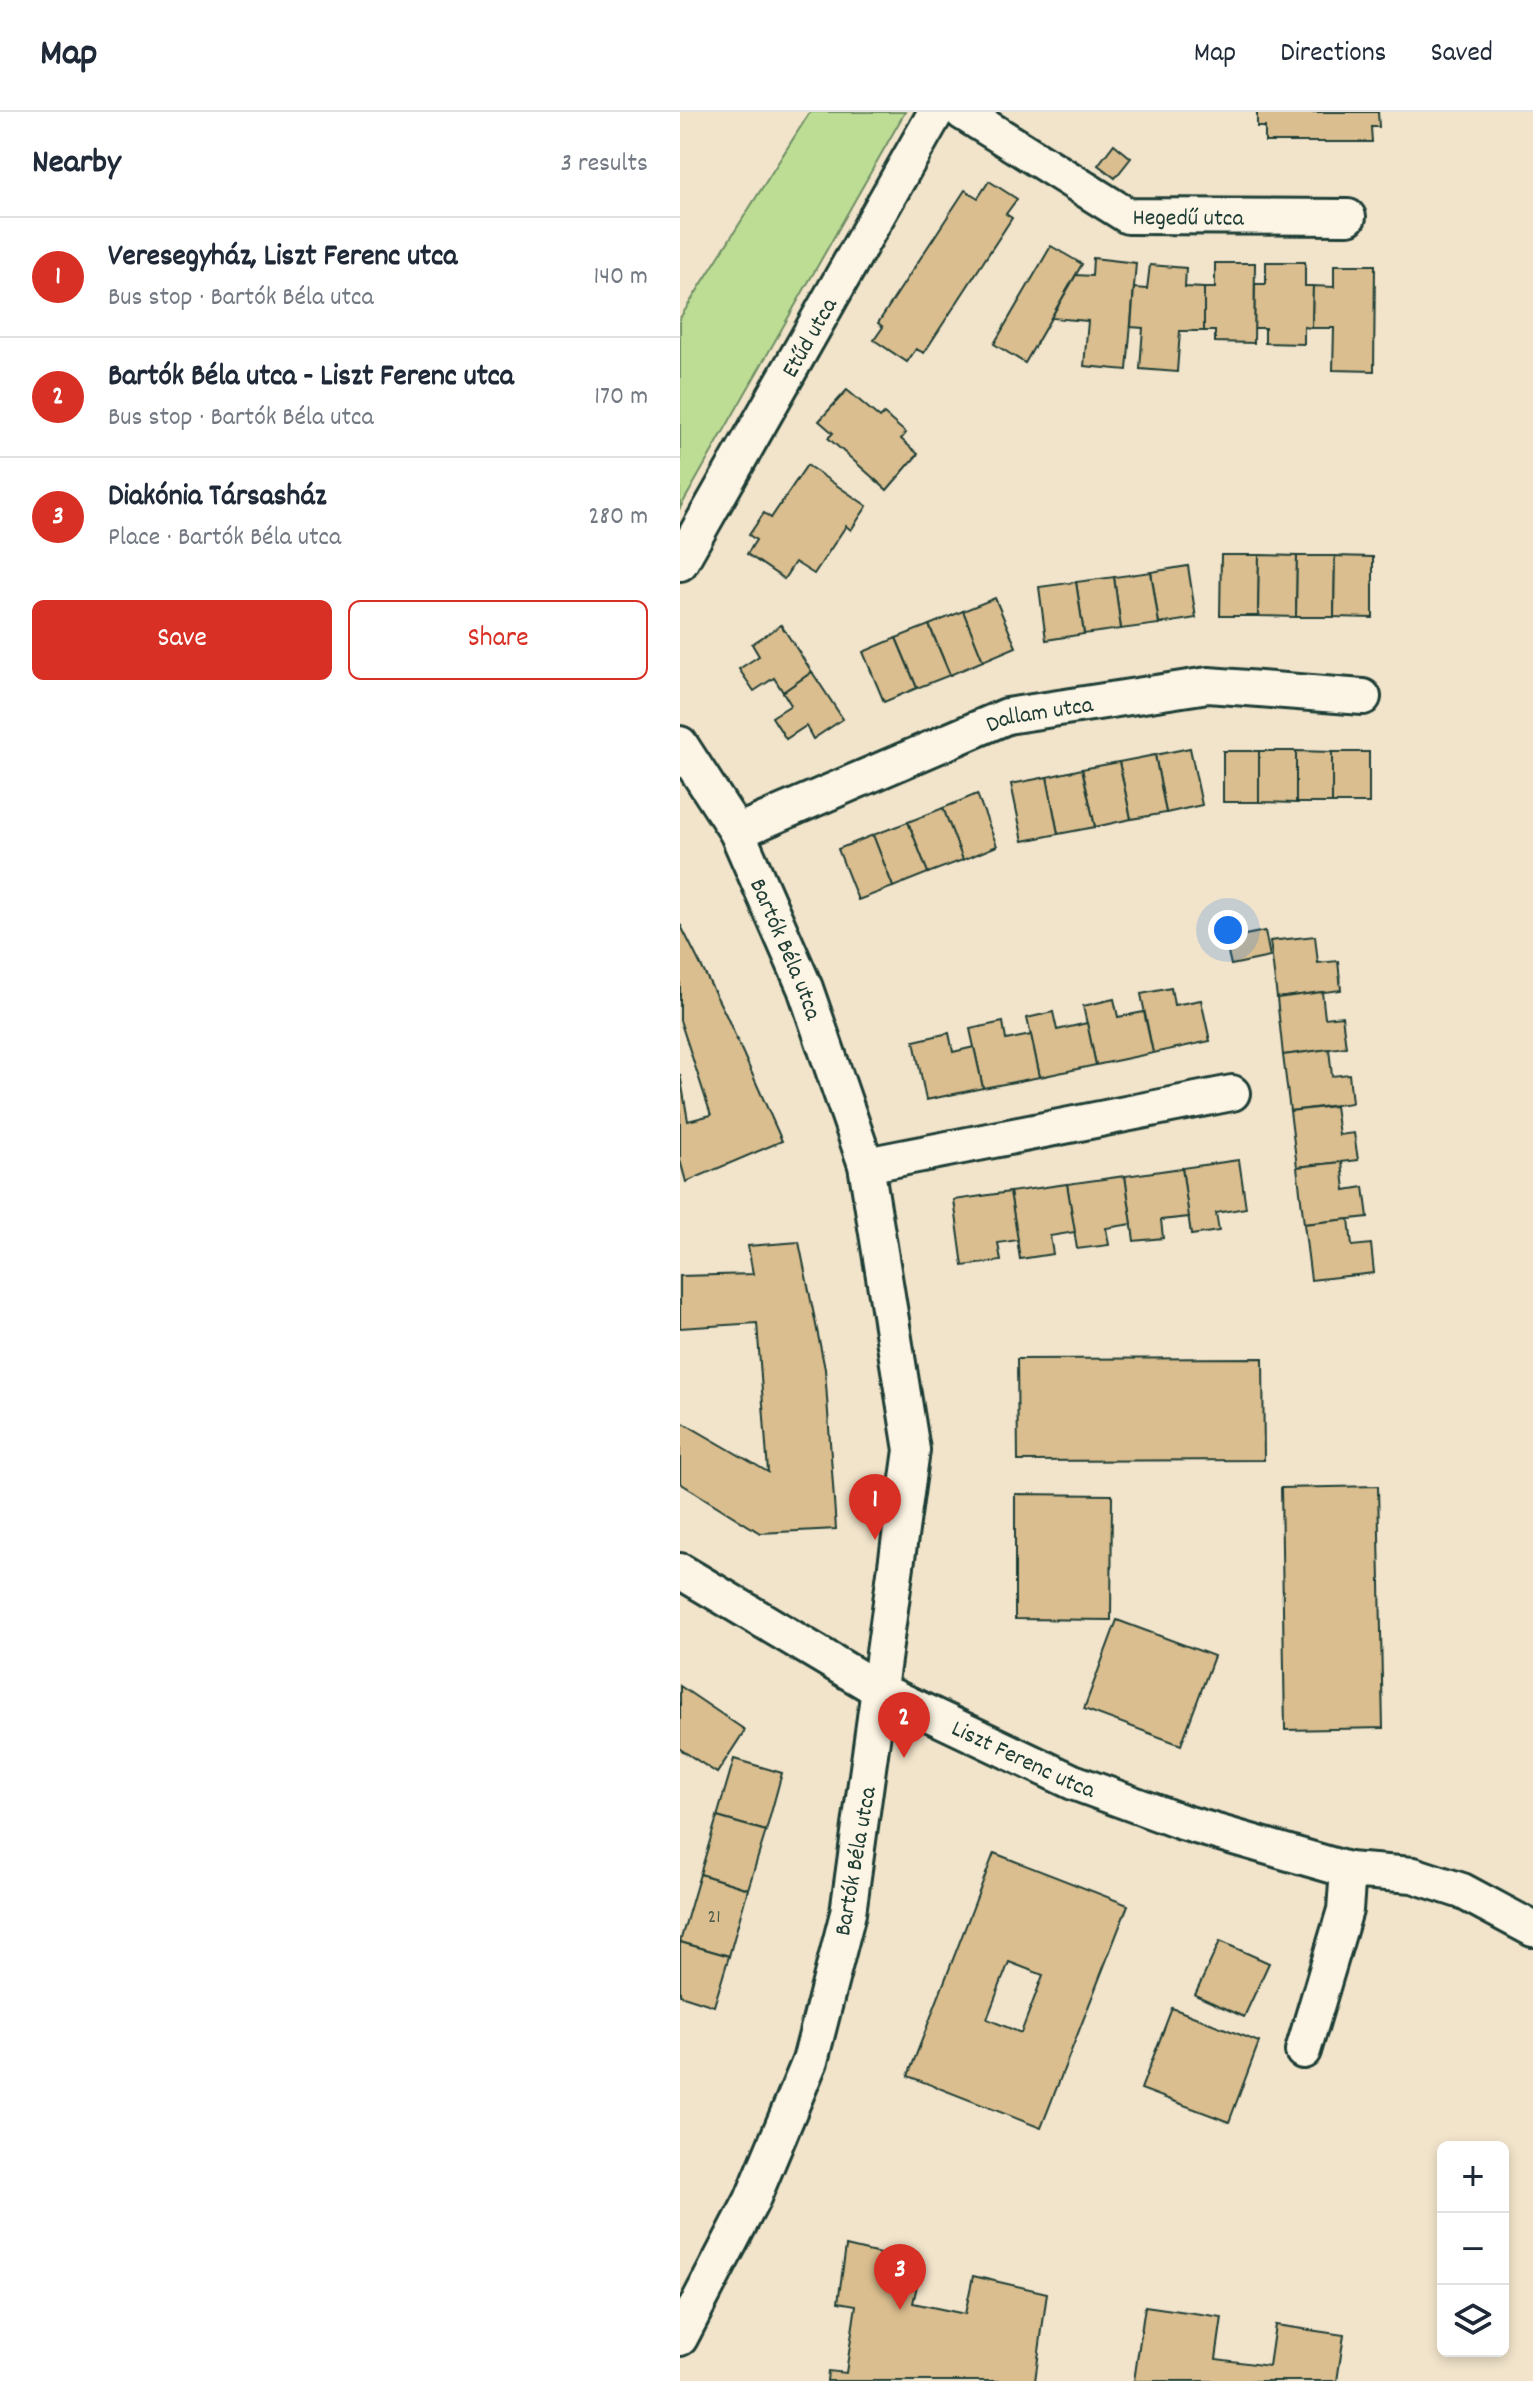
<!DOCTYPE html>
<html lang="en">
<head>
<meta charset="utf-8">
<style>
  :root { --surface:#fff; --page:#f6f6f7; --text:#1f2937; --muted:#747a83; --line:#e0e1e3; --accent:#d93025 }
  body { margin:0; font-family:Dekko,sans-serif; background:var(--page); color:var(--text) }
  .controls { position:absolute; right:24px; bottom:24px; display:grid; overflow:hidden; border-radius:12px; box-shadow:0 4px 12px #0003 }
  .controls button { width:72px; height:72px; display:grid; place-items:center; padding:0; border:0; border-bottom:2px solid var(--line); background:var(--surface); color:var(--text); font:40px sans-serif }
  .you { position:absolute; left:548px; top:818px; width:28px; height:28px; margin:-20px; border:6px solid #fff; border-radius:50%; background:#1a73e8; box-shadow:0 0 0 12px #1a73e833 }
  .badge { display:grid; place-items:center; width:52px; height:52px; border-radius:50%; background:var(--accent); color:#fff; font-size:26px; font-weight:700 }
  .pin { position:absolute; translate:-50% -66px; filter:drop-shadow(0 2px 4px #0008) }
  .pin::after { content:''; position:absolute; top:42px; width:28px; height:24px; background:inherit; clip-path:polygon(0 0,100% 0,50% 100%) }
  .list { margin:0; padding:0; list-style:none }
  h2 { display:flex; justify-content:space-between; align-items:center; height:104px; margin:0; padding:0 32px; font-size:34px }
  h2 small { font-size:26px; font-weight:400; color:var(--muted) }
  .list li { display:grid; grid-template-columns:52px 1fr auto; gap:24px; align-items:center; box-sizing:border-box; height:120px; padding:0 32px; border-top:2px solid var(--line) }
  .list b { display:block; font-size:30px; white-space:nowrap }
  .list p { margin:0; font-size:26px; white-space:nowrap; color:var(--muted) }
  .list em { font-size:26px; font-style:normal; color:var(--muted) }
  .actions { display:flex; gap:16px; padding:24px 32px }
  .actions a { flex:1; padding:18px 0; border:2px solid var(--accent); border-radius:12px; text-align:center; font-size:28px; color:var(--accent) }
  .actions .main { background:var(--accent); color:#fff }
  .icon { flex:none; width:44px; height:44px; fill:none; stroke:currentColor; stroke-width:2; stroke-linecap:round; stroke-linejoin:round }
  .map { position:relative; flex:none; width:853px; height:2269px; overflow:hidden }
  header { display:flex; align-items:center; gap:48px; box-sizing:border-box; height:112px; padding:0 40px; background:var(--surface); border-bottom:2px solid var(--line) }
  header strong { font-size:38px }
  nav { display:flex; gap:44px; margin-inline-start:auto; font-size:28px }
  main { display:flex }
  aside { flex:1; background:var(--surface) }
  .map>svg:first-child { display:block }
</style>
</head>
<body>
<header>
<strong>Map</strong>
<nav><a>Map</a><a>Directions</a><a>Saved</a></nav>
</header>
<main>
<aside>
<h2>Nearby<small>3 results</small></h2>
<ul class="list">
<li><span class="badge">1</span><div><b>Veresegyház, Liszt Ferenc utca</b><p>Bus stop · Bartók Béla utca</p></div><em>140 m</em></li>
<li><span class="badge">2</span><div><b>Bartók Béla utca - Liszt Ferenc utca</b><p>Bus stop · Bartók Béla utca</p></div><em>170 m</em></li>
<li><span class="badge">3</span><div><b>Diakónia Társasház</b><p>Place · Bartók Béla utca</p></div><em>280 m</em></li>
</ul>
<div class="actions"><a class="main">Save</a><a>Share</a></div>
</aside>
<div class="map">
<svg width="853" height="2269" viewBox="0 0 853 2269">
  <rect width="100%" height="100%" fill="#f2e4cb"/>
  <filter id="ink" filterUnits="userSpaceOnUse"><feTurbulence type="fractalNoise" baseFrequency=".0125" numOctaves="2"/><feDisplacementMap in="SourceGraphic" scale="16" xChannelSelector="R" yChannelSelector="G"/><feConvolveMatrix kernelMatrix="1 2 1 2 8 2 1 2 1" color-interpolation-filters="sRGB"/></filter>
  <g filter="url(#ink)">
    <polygon fill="#bddd95" stroke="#6e8d64" stroke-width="2" points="130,0 225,0 0,396 0,206"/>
    <g fill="#dabe8f" stroke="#1f3d34" stroke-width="2" fill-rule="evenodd">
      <polygon points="577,0 698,0 699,15 691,15 692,30 585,30 585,15 577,15"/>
      <polygon points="434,32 451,46 435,66 418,53"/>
      <polygon points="309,69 337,87 326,102 332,106 244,241 236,237 227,250 194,228 203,215 198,211 285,78 298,86"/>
      <polygon points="371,134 402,152 345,251 314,232"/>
      <polygon points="413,146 456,151 447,258 404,254 408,209 371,206 396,163 412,164"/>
      <polygon points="586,150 625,150 625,174 633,174 632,216 624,215 624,232 585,231 585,216 574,216 575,172 586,172"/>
      <polygon points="535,151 575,151 574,231 535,230 535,219 524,219 524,176 535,176"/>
      <polygon points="470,153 506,156 505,175 524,176 524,219 500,219 497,260 460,257 463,216 451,215 454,176 467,177"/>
      <polygon points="654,153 695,153 694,259 653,258 654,216 632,216 633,174 654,175"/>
      <polygon points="167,278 200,306 204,302 226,321 221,327 238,342 207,378 148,326 153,321 139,309"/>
      <polygon points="127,353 187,394 171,418 166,414 134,462 115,450 104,467 67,442 76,428 69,423 84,401 91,406"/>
      <polygon points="541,443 579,443 578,504 540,504"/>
      <polygon points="579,443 617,444 616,505 578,504"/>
      <polygon points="617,444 655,444 654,505 616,505"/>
      <polygon points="655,444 693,445 693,506 654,505"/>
      <polygon points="508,454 516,506 479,512 471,460"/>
      <polygon points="471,460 479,512 441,517 434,465"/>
      <polygon points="434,465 441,517 404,522 396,470"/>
      <polygon points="396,470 404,522 366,528 359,475"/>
      <polygon points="315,486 336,535 303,549 283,499"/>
      <polygon points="283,499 303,549 270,563 249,513"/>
      <polygon points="101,513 132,560 103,580 94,566 74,579 59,557 79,544 72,532"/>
      <polygon points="249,513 270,563 237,576 216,526"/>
      <polygon points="216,526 237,576 204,590 183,540"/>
      <polygon points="132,560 163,607 133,627 126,614 106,627 92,605 111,593 103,580"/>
      <polygon points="510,636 522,693 486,701 475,643"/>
      <rect x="543" y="639" width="36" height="51"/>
      <polygon points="579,639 616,639 616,691 579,690"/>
      <polygon points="616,639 652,640 652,691 616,691"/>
      <rect x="652" y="640" width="37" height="51"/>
      <polygon points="475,643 486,701 451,707 439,650"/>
      <polygon points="439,650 451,707 415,715 402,657"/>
      <polygon points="402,657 415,715 378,722 367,665"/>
      <polygon points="367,665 378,722 343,729 331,672"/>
      <polygon points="297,682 317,734 283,748 263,696"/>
      <polygon points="263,696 283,748 248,761 228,710"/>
      <polygon points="228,710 248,761 213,775 193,723"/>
      <polygon points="193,723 213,775 178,788 158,737"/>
      <polygon points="0,812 46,903 102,1029 6,1070 0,1048 0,962 8,1009 31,1003 0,908"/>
      <polygon points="585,819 590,845 551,853 545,827"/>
      <polygon points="635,824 638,851 658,849 661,878 597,886 590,829"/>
      <polygon points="491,876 494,893 521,888 530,929 473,941 461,882"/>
      <polygon points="642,880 645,906 662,904 666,935 603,943 597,886"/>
      <polygon points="434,887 438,905 464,900 473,941 416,953 403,894"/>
      <polygon points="373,900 377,918 407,911 416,953 360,965 347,906"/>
      <polygon points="323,910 326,928 351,923 360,965 303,976 290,917"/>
      <polygon points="269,921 273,940 294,935 303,976 246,988 234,929"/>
      <polygon points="649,937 652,964 669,962 672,991 610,999 603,943"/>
      <polygon points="655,994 659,1023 674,1021 678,1048 617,1055 610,999"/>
      <polygon points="559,1048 566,1096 536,1101 539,1119 511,1123 502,1056"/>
      <polygon points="662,1050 665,1078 684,1075 688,1105 624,1112 617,1055"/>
      <polygon points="502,1056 509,1105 481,1108 483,1126 454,1129 445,1064"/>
      <polygon points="445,1064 452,1112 426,1116 429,1133 397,1137 387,1072"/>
      <polygon points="387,1072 395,1120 370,1124 373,1142 340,1147 330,1080"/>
      <polygon points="330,1080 338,1128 318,1131 321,1149 283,1154 274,1088"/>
      <polygon points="669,1107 672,1134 691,1132 694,1161 631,1168 624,1112"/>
      <polygon points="119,1130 145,1257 156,1417 80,1421 0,1371 0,1309 88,1360 77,1211 0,1216 0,1164 73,1162 68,1134"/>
      <polygon points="583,1246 584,1348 338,1349 337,1247"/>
      <polygon points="698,1374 703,1616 605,1618 601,1376"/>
      <polygon points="335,1382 432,1383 431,1508 335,1507"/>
      <polygon points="437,1508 534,1544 501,1633 404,1597"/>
      <polygon points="0,1574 65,1618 37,1661 0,1637"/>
      <polygon points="54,1647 102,1661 86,1719 37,1705"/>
      <polygon points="37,1705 86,1719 68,1777 20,1762"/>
      <path d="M314 1741 448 1793 361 2016 228 1964ZM329 1850 363 1863 341 1921 307 1907Z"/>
      <polygon points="20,1762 68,1777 49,1844 0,1830"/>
      <polygon points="540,1829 589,1851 564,1905 515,1883"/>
      <polygon points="0,1830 49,1844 34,1894 0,1883"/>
      <polygon points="492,1896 579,1930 549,2010 461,1977"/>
      <polygon points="166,2134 242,2152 233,2191 285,2202 293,2164 367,2181 355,2269 147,2269 148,2259 166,2261 176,2193 158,2190"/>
      <polygon points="465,2194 542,2205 536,2247 589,2254 595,2213 664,2223 657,2269 454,2269"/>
    </g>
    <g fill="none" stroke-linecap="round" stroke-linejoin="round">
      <defs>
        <g id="street">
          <path id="s1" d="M282 0 448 104 668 105"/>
          <path id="s2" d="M0 451 256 0"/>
          <path id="s3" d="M0 632 57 720 125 876 186 1053 232 1338 168 1801 130 1949 72 2088 0 2226"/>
          <path id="s4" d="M57 720 327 604 528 573 683 585"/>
          <polyline points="186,1053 552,981"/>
          <path id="s5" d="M0 1459 201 1579 393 1670 502 1710 668 1758 665 1798 623 1939"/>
          <polyline points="668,1758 733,1763 782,1779 853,1817"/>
        </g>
      </defs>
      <use href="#street" stroke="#1f3d34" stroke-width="40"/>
      <use href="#street" stroke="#fcf5e5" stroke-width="34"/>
    </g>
  </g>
  <g text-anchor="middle" stroke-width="6" stroke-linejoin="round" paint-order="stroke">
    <g font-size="20" fill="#4e5d4b">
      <text x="34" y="1810">21</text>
    </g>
    <g font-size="24" fill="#1f3d34" stroke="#fcf5e5">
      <text dy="8" stroke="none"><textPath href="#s1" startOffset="256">Hegedű utca</textPath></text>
      <text dy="8" stroke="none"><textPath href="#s2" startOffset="260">Etűd utca</textPath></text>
      <text dy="8" stroke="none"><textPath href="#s4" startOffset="326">Dallam utca</textPath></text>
      <text dy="8" stroke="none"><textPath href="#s3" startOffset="232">Bartók Béla utca</textPath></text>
      <text dy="8" stroke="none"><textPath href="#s5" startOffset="392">Liszt Ferenc utca</textPath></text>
      <text transform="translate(174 1749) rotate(-80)" y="8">Bartók Béla utca</text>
    </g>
  </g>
</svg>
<div class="controls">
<button>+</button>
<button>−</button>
<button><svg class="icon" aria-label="layers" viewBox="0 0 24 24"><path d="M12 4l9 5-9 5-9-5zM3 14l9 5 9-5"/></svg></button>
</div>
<div class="you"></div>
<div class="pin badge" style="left:195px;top:1428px">1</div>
<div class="pin badge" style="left:224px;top:1646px">2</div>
<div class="pin badge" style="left:220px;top:2198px">3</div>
</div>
</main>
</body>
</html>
